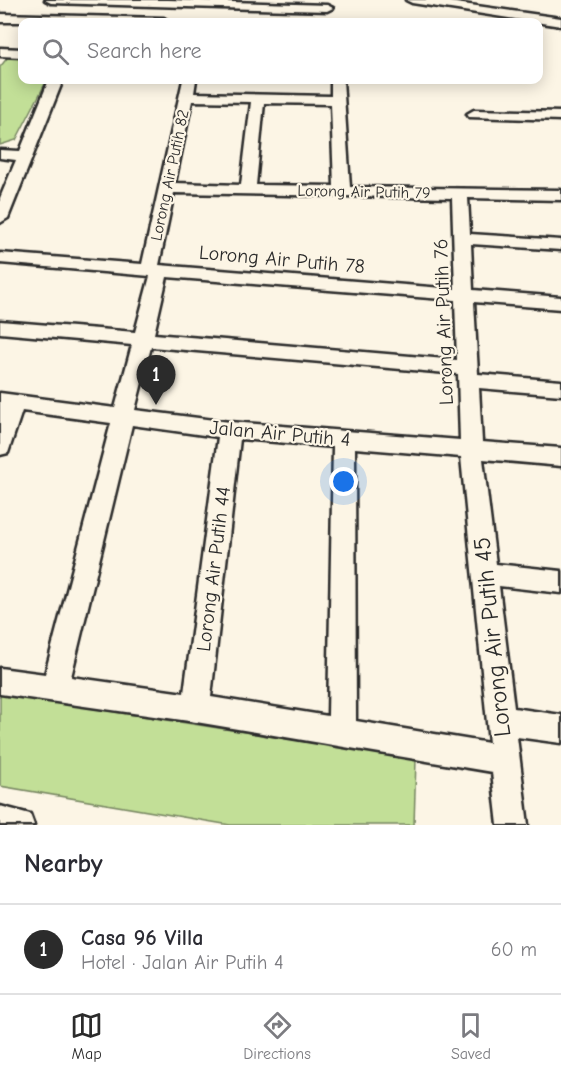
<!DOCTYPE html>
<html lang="en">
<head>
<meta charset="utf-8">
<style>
  :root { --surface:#fff; --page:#f2f2f3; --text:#2b2b33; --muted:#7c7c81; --line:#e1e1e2; --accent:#2b2b2b }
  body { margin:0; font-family:"Comic Neue",sans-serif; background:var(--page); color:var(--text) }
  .you { position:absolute; left:344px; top:482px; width:21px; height:21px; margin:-15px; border:4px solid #fff; border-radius:50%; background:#1a73e8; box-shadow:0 0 0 9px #1a73e833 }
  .badge { display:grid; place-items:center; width:39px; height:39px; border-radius:50%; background:var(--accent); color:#fff; font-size:20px; font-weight:700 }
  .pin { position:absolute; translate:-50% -50px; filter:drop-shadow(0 2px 3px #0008) }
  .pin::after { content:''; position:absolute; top:32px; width:21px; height:18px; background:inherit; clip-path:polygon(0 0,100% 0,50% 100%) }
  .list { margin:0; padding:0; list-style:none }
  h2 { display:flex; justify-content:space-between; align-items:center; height:78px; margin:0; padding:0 24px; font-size:26px }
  h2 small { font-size:20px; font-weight:400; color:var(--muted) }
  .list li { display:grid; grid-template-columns:39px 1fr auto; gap:18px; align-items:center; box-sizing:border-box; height:90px; padding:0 24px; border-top:2px solid var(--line) }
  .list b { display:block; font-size:22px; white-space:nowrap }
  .list p { margin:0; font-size:20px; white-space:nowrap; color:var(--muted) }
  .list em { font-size:20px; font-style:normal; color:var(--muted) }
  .icon { flex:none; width:33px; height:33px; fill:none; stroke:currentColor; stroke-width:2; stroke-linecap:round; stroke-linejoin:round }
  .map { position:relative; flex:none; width:561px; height:825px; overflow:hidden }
  .search { position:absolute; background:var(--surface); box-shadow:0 3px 15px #0003; left:18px; right:18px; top:18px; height:66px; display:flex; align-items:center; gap:15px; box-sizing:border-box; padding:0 21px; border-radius:12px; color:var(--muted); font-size:22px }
  .sheet { height:168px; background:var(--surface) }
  nav { display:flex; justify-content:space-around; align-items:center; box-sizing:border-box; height:84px; border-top:2px solid var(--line); background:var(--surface); font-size:16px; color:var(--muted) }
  nav a { display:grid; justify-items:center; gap:3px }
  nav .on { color:var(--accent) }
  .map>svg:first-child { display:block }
</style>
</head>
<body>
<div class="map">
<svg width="561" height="825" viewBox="0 0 561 825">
  <rect width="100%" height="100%" fill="#fcf5e5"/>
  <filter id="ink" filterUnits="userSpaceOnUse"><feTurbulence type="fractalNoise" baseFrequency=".0167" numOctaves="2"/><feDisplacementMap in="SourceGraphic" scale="12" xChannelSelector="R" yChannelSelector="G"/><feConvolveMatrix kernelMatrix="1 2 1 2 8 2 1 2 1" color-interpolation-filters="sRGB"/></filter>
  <g filter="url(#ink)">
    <g fill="#c2df97" stroke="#768561" stroke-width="1.5">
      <polygon points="8,57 22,58 22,80 47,80 16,140 0,145 0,67"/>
      <polygon points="0,694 416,759 414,825 230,825 0,786"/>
    </g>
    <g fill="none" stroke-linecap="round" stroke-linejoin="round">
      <defs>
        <g id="minor">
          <polygon points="45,0 168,0 327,5 333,8 327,11 51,3"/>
          <polygon points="406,0 435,0 561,18 561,26 412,3"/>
          <polygon points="0,14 164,18 170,22 0,22"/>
          <polygon points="0,48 22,49 22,57 0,56"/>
          <polygon points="49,80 63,80 8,218 0,223 0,198 16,160 0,158 0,150 20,151"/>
          <path d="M183 80H196L194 93 331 96V80H343L350 187 561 190V200L468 198 470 234 561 240V250L471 244 473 290 561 297V309L474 302 478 374 561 381V395L479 388 482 442 561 448V466L483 459 496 564 561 571V593L499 586 514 708 561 715V743L517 737 528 825H498L492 772 196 722 0 694V668L45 674 111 423 22 411 8 453 0 455V393L115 408 132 345 0 333V321L135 332 150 276 0 263V253L142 264ZM192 101 251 102 241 185 175 183ZM264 103 331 104 334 186 256 185ZM174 193 452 198 455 289 159 265ZM167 277 455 300 457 360 154 334ZM151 347 458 374 460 440 230 422 135 410ZM132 425 218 437 184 693 71 677ZM240 439 333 447 328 716 211 697ZM355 448 461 457 489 743 356 721Z"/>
          <polygon points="474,110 561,112 561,120 469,117 467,114"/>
          <polygon points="0,806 30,814 34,825 0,825"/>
        </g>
      </defs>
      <use href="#minor" stroke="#2b2b2b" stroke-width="5"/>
      <use href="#minor" fill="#fcf5e5" fill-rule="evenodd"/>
    </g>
  </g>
  <g text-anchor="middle" stroke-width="4.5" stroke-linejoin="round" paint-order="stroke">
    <g font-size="16" fill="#2b2b2b" stroke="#fcf5e5">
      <text transform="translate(169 175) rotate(-78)" y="6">Lorong Air Putih 82</text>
      <text transform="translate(364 191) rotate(1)" y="6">Lorong Air Putih 79</text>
    </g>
    <g font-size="20" fill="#2b2b2b" stroke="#fcf5e5">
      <text transform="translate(282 259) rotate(5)" y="7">Lorong Air Putih 78</text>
      <text transform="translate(443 322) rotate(-92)" y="7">Lorong Air Putih 76</text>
      <text transform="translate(280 433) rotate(5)" y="7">Jalan Air Putih 4</text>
      <text transform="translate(213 569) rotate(-83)" y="7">Lorong Air Putih 44</text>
    </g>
    <g font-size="24" fill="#2b2b2b" stroke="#fcf5e5">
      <text transform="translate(492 637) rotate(-96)" y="8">Lorong Air Putih 45</text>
    </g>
  </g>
</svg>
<div class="you"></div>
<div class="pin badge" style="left:156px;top:405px">1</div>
<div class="search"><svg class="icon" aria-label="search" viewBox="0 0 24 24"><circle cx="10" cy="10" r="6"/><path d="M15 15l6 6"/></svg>Search here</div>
</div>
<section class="sheet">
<h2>Nearby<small></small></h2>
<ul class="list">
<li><span class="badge">1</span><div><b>Casa 96 Villa</b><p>Hotel · Jalan Air Putih 4</p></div><em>60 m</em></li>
</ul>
</section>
<nav>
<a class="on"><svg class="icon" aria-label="map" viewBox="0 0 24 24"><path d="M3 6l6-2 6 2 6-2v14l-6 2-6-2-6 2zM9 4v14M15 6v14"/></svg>Map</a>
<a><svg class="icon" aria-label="directions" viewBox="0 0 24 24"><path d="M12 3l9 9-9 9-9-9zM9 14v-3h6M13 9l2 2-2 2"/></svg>Directions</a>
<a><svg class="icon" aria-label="saved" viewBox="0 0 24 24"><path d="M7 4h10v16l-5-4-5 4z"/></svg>Saved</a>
</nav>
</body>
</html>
